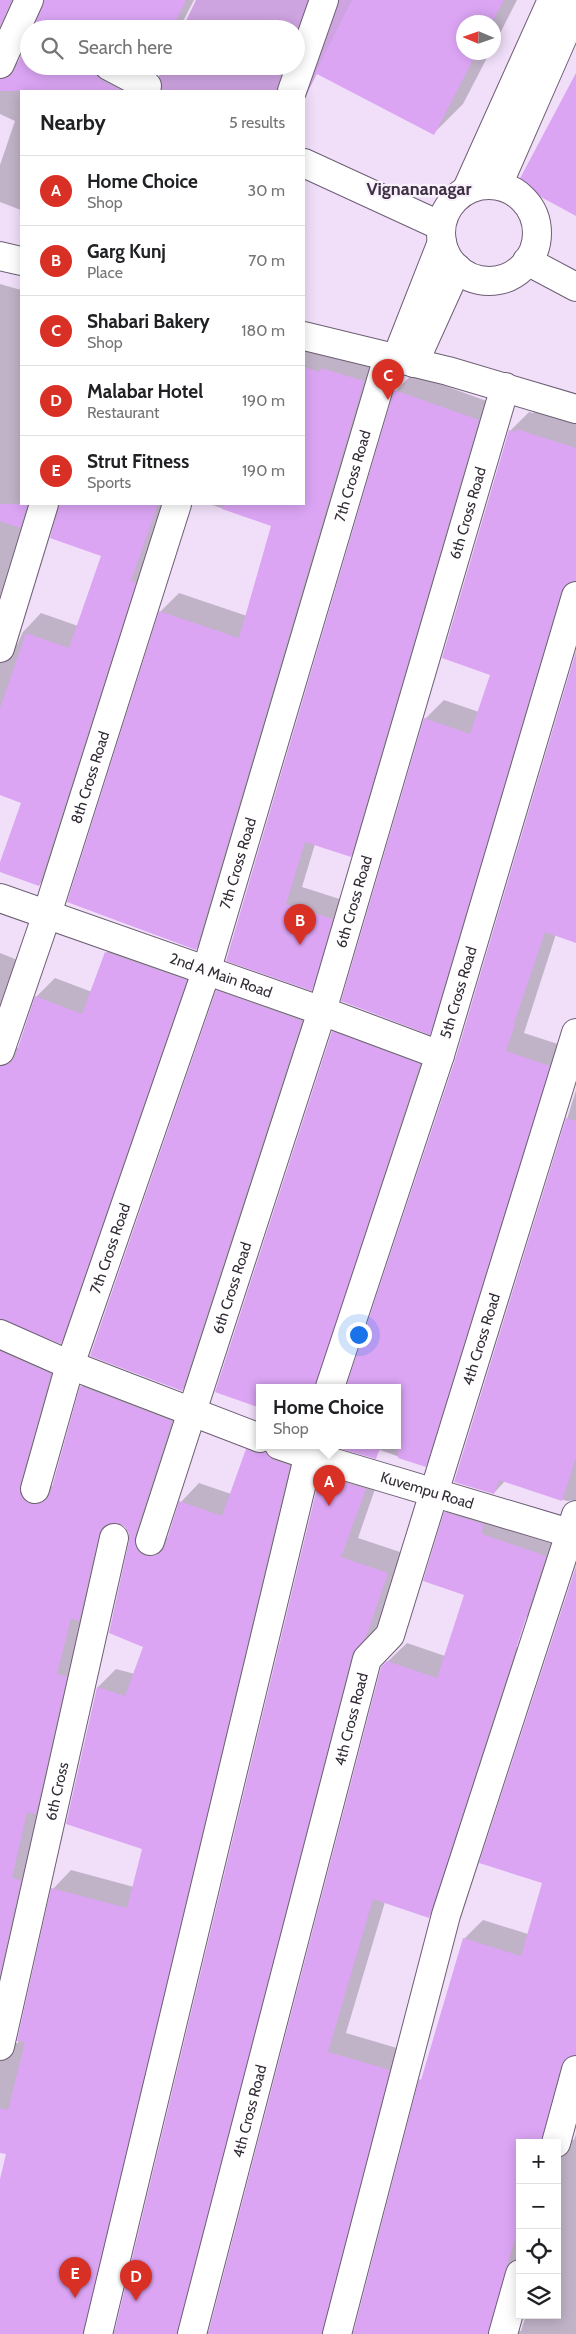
<!DOCTYPE html>
<html lang="en">
<head>
<meta charset="utf-8">
<style>
  :root { --surface:#fff; --page:#f6f6f6; --text:#202124; --muted:#757577; --line:#e0e0e0; --accent:#d93025 }
  body { margin:0; font-family:Cabin,sans-serif; background:var(--page); color:var(--text) }
  .controls { position:absolute; right:15px; bottom:15px; display:grid; overflow:hidden; border-radius:0px; box-shadow:0 2px 12px #0003 }
  .controls button { width:45px; height:45px; display:grid; place-items:center; padding:0; border:0; border-bottom:1px solid var(--line); background:var(--surface); color:var(--text); font:25px sans-serif }
  .compass { position:absolute; left:456px; top:15px; width:45px; height:45px; border-radius:50%; background:var(--surface); box-shadow:0 2px 12px #0003; rotate:272deg }
  .you { position:absolute; left:358px; top:1334px; width:18px; height:18px; margin:-12px; border:4px solid #fff; border-radius:50%; background:#1a73e8; box-shadow:0 0 0 8px #1a73e833 }
  .badge { display:grid; place-items:center; width:32px; height:32px; border-radius:50%; background:var(--accent); color:#fff; font-size:16px; font-weight:700 }
  .pin { position:absolute; translate:-50% -41px; filter:drop-shadow(0 1px 2px #0008) }
  .pin::after { content:''; position:absolute; top:26px; width:18px; height:15px; background:inherit; clip-path:polygon(0 0,100% 0,50% 100%) }
  .popup { position:absolute; left:256px; top:1384px; width:145px; height:65px; box-sizing:border-box; display:grid; place-content:center; border-radius:0px; background:var(--surface); filter:drop-shadow(0 1px 4px #0005); font-size:16px; white-space:nowrap; color:var(--muted) }
  .popup b { font-size:19px; color:var(--text) }
  .popup::after { content:''; position:absolute; left:50%; top:100%; margin-left:-10px; border:10px solid transparent; border-top-color:var(--surface) }
  .list { margin:0; padding:0; list-style:none }
  h2 { display:flex; justify-content:space-between; align-items:center; height:65px; margin:0; padding:0 20px; font-size:21px }
  h2 small { font-size:16px; font-weight:400; color:var(--muted) }
  .list li { display:grid; grid-template-columns:32px 1fr auto; gap:15px; align-items:center; box-sizing:border-box; height:70px; padding:0 20px; border-top:1px solid var(--line) }
  .list b { display:block; font-size:19px; white-space:nowrap }
  .list p { margin:0; font-size:16px; white-space:nowrap; color:var(--muted) }
  .list em { font-size:16px; font-style:normal; color:var(--muted) }
  .icon { flex:none; width:28px; height:28px; fill:none; stroke:currentColor; stroke-width:2; stroke-linecap:round; stroke-linejoin:round }
  .map { position:relative; flex:none; width:576px; height:2334px; overflow:hidden }
  .search { position:absolute; background:var(--surface); box-shadow:0 2px 12px #0003; left:20px; top:20px; width:285px; height:55px; display:flex; align-items:center; gap:12px; box-sizing:border-box; padding:0 18px; border-radius:28px; color:var(--muted); font-size:19px }
  .panel { position:absolute; background:var(--surface); box-shadow:0 2px 12px #0003; left:20px; top:90px; width:285px; height:415px; border-radius:0px }
  .map>svg:first-child { display:block }
</style>
</head>
<body>
<div class="map">
<svg width="576" height="2334" viewBox="0 0 576 2334">
  <rect width="100%" height="100%" fill="#f1dff9"/>
  <polygon fill="#cda3e0" points="196,0 353,0 304,100 304,91 152,91 164,66 296,66 296,29 182,29"/>
  <g fill="#0003" fill-rule="evenodd">
    <polygon points="0,0 20,0 12,61 29,66 126,66 150,91 21,91 21,210 0,202 0,165 15,121 0,114"/>
    <polygon points="46,0 194,0 179,29 34,29"/>
    <polygon points="354,0 517,0 494,45 494,22 464,22 464,52 490,52 463,104 434,133"/>
    <polygon points="0,284 21,290 21,504 40,504 15,645 17,645 23,632 41,613 78,626 102,556 60,509 60,504 169,504 58,866 39,885 0,871 23,802 0,794"/>
    <polygon points="304,340 382,363 214,930 196,949 160,612 179,593 247,616 273,525 209,504 304,504"/>
    <polygon points="412,374 495,404 367,839 351,856 315,844 302,887 349,902 328,973 311,989 227,960 396,391"/>
    <polygon points="536,411 576,423 576,583 448,1014 429,1033 425,719 444,700 479,712 491,674 510,431 529,412 533,413"/>
    <polygon points="576,655 576,942 556,934 524,1033 567,1047 444,1447 425,1466 380,1450 373,1457 333,1445 398,1445 398,1387 260,1387 260,1407 216,1392 333,1032 352,1013 438,1046 345,1384 349,1384 456,1060"/>
    <path d="M125 934 205 961 79 1324 61 1342 3 1318 6 1324 69 1355 49 1486H53L82 1386 100 1368 190 1402 164 1537 169 1538 181 1502 199 1483 231 1494 247 1450 260 1436 303 1445 106 2326 116 2331 321 1476 340 1457 382 1469 358 1538 406 1554 385 1617 370 1635 195 2310 207 2331H210L382 1667 407 1643 445 1656 466 1594 445 1513 464 1494 564 1537 543 1602 500 1642 527 1650 448 1898 429 1916 385 1902 346 2033 407 2051 352 2331H355L421 2080 423 2077 464 1939 483 1920 528 1934 544 1882 576 1667V2059L564 2136 574 2140 576 2134V2334H0V2185L8 2154 0 2152V953L25 963 14 1047 19 1048 36 997 55 978 92 992 107 952ZM116 1522 125 1525 130 1532 145 1646 135 1674 116 1669 98 1687 67 1823 144 1848 134 1887 71 1870 53 1889 18 2043H15L8 2039ZM520 2143H557V2315H526L521 2331H518L510 2326 520 2264Z"/>
    <polygon points="233,975 318,1005 198,1374 182,1390 217,991"/>
    <polygon points="576,1090 576,1500 567,1501 505,1481 494,1493 455,1481"/>
  </g>
  <g fill="#dba5f4">
    <polygon points="0,0 12,0 0,26"/>
    <polygon points="44,0 186,0 172,29 33,29"/>
    <polygon points="352,0 504,0 492,22 464,22 464,52 477,52 434,135 315,73"/>
    <polygon points="29,38 29,66 93,66 96,74 101,80 123,91 0,91 0,79 9,77 14,71"/>
    <polygon points="576,73 576,216 517,184"/>
    <polygon points="304,367 320,372 321,368 364,381 196,950 67,902 159,611 239,638 271,526 222,509 223,504 304,504"/>
    <polygon points="394,390 479,420 351,857 305,842 286,904 333,919 312,991 226,961"/>
    <polygon points="516,429 576,448 576,581 566,584 561,592 430,1035 341,1001 424,718 470,734 490,675 442,658 509,430 515,432"/>
    <polygon points="0,504 28,504 20,528 0,521"/>
    <polygon points="59,504 158,504 131,581 136,583 39,886 0,872 0,862 21,803 0,795 0,708 26,633 69,648 101,556 50,538"/>
    <polygon points="576,651 576,943 545,932 514,1023 515,1024 506,1051 550,1066 426,1467 398,1458 398,1387 346,1387 455,1060"/>
    <polygon points="105,952 187,980 61,1344 0,1319 0,1066 10,1063 15,1057 35,996 82,1014"/>
    <polygon points="216,990 302,1021 182,1391 90,1356"/>
    <polygon points="332,1031 420,1064 315,1387 260,1387 260,1408 215,1392"/>
    <polygon points="566,1118 576,1121 576,1457 562,1501 499,1480 494,1494 454,1482"/>
    <polygon points="0,1351 51,1374 20,1485 20,1493 24,1500 30,1504 39,1504 46,1500 50,1494 80,1386 172,1421 135,1536 135,1545 139,1552 145,1556 154,1556 161,1552 165,1546 179,1501 222,1516 246,1449 255,1453 266,1452 273,1460 290,1465 83,2334 0,2334 0,2179 6,2154 0,2153 0,2108 8,2110 25,2042 17,2041 51,1888 127,1908 142,1849 66,1824 97,1687 125,1696 143,1647 109,1633 129,1541 129,1533 124,1526 117,1523 110,1523 103,1527 99,1535 79,1621 71,1618 57,1674 67,1677 36,1814 27,1812 12,1878 21,1880 0,1975"/>
    <polygon points="328,1445 381,1445 376,1459"/>
    <polygon points="320,1475 366,1489 341,1557 388,1573 366,1637 352,1655 177,2334 114,2334"/>
    <polygon points="444,1512 483,1524 482,1534 546,1556 429,1918 373,1899 328,2052 390,2070 322,2334 208,2334 381,1667 387,1661 437,1678 464,1595 423,1581"/>
    <polygon points="576,1566 576,2055 565,2059 561,2066 541,2143 520,2143 520,2221 488,2334 353,2334 419,2079 421,2080 463,1938 521,1956 542,1883 479,1863"/>
  </g>
  <g fill="none" stroke-linecap="round" stroke-linejoin="round">
    <defs>
      <g id="street">
        <polyline points="0,64 29,0"/>
        <polyline points="109,66 147,86"/>
        <polyline points="292,91 324,0"/>
        <polyline points="304,163 441,226"/>
        <polyline points="498,185 576,7"/>
        <circle cx="489" cy="233" r="48"/>
        <polyline points="467,189 552,0"/>
        <polyline points="0,256 21,261"/>
        <polyline points="527,261 576,287"/>
        <polyline points="304,336 448,371 576,409"/>
        <polyline points="396,359 442,242"/>
        <polyline points="414,363 457,268"/>
        <polyline points="0,648 44,504"/>
        <path id="s1" d="M0 898 322 1011 440 1055"/>
        <path id="s2" d="M0 1051 47 914 177 504"/>
        <polyline points="0,1334 70,1365 260,1438"/>
        <path id="s3" d="M330 1387 440 1055 576 596"/>
        <path id="s4" d="M279 1445 308 1455 576 1535"/>
        <path id="s5" d="M35 1489 70 1365 206 972 388 357"/>
        <path id="s6" d="M150 1541 322 1011 505 387"/>
        <path id="s7" d="M0 2046 114 1538"/>
        <polyline points="556,2143 576,2070"/>
        <polyline points="98,2334 311,1445"/>
        <path id="s8" d="M192 2334 367 1659 390 1635 576 1033"/>
        <polyline points="337,2334 446,1915 576,1515"/>
        <polyline points="503,2334 520,2274"/>
      </g>
    </defs>
    <use href="#street" stroke="#6d5e74" stroke-width="30"/>
    <use href="#street" stroke="#fff" stroke-width="28"/>
  </g>
  <g text-anchor="middle" stroke-width="4.5" stroke-linejoin="round" paint-order="stroke">
    <g font-size="15" fill="#332c36" stroke="#f8f1fb">
      <text dy="5" stroke="none"><textPath href="#s5" startOffset="1062">7th Cross Road</textPath></text>
      <text dy="5" stroke="none"><textPath href="#s6" startOffset="1076">6th Cross Road</textPath></text>
      <text dy="5" stroke="none"><textPath href="#s2" startOffset="288">8th Cross Road</textPath></text>
      <text dy="5" stroke="none"><textPath href="#s5" startOffset="658">7th Cross Road</textPath></text>
      <text dy="5" stroke="none"><textPath href="#s6" startOffset="671">6th Cross Road</textPath></text>
      <text dy="5" stroke="none"><textPath href="#s1" startOffset="234">2nd A Main Road</textPath></text>
      <text dy="5" stroke="none"><textPath href="#s3" startOffset="415">5th Cross Road</textPath></text>
      <text dy="5" stroke="none"><textPath href="#s5" startOffset="252">7th Cross Road</textPath></text>
      <text dy="5" stroke="none"><textPath href="#s6" startOffset="266">6th Cross Road</textPath></text>
      <text dy="5" stroke="none"><textPath href="#s8" startOffset="1040">4th Cross Road</textPath></text>
      <text dy="5" stroke="none"><textPath href="#s4" startOffset="155">Kuvempu Road</textPath></text>
      <text dy="5" stroke="none"><textPath href="#s8" startOffset="635">4th Cross Road</textPath></text>
      <text dy="5" stroke="none"><textPath href="#s7" startOffset="261">6th Cross</textPath></text>
      <text dy="5" stroke="none"><textPath href="#s8" startOffset="230">4th Cross Road</textPath></text>
    </g>
    <g font-size="18" font-weight="bold" fill="#3e3145" stroke="#f8f1fb">
      <text x="419" y="195">Vignananagar</text>
    </g>
  </g>
</svg>
<div class="controls">
<button>+</button>
<button>−</button>
<button><svg class="icon" aria-label="locate" viewBox="0 0 24 24"><circle cx="12" cy="12" r="6"/><path d="M12 2v4M12 18v4M2 12h4M18 12h4"/></svg></button>
<button><svg class="icon" aria-label="layers" viewBox="0 0 24 24"><path d="M12 4l9 5-9 5-9-5zM3 14l9 5 9-5"/></svg></button>
</div>
<svg class="compass" viewBox="-18 -18 36 36"><path d="M0-13l5 13h-10z" fill="#e53935"/><path d="M0 13l5-13h-10z" fill="#757577"/></svg>
<div class="you"></div>
<div class="pin badge" style="left:329px;top:1506px">A</div>
<div class="popup"><b>Home Choice</b>Shop</div>
<div class="pin badge" style="left:300px;top:945px">B</div>
<div class="pin badge" style="left:388px;top:400px">C</div>
<div class="pin badge" style="left:136px;top:2301px">D</div>
<div class="pin badge" style="left:75px;top:2298px">E</div>
<div class="search"><svg class="icon" aria-label="search" viewBox="0 0 24 24"><circle cx="10" cy="10" r="6"/><path d="M15 15l6 6"/></svg>Search here</div>
<section class="panel">
<h2>Nearby<small>5 results</small></h2>
<ul class="list">
<li><span class="badge">A</span><div><b>Home Choice</b><p>Shop</p></div><em>30 m</em></li>
<li><span class="badge">B</span><div><b>Garg Kunj</b><p>Place</p></div><em>70 m</em></li>
<li><span class="badge">C</span><div><b>Shabari Bakery</b><p>Shop</p></div><em>180 m</em></li>
<li><span class="badge">D</span><div><b>Malabar Hotel</b><p>Restaurant</p></div><em>190 m</em></li>
<li><span class="badge">E</span><div><b>Strut Fitness</b><p>Sports</p></div><em>190 m</em></li>
</ul>
</section>
</div>
</body>
</html>
